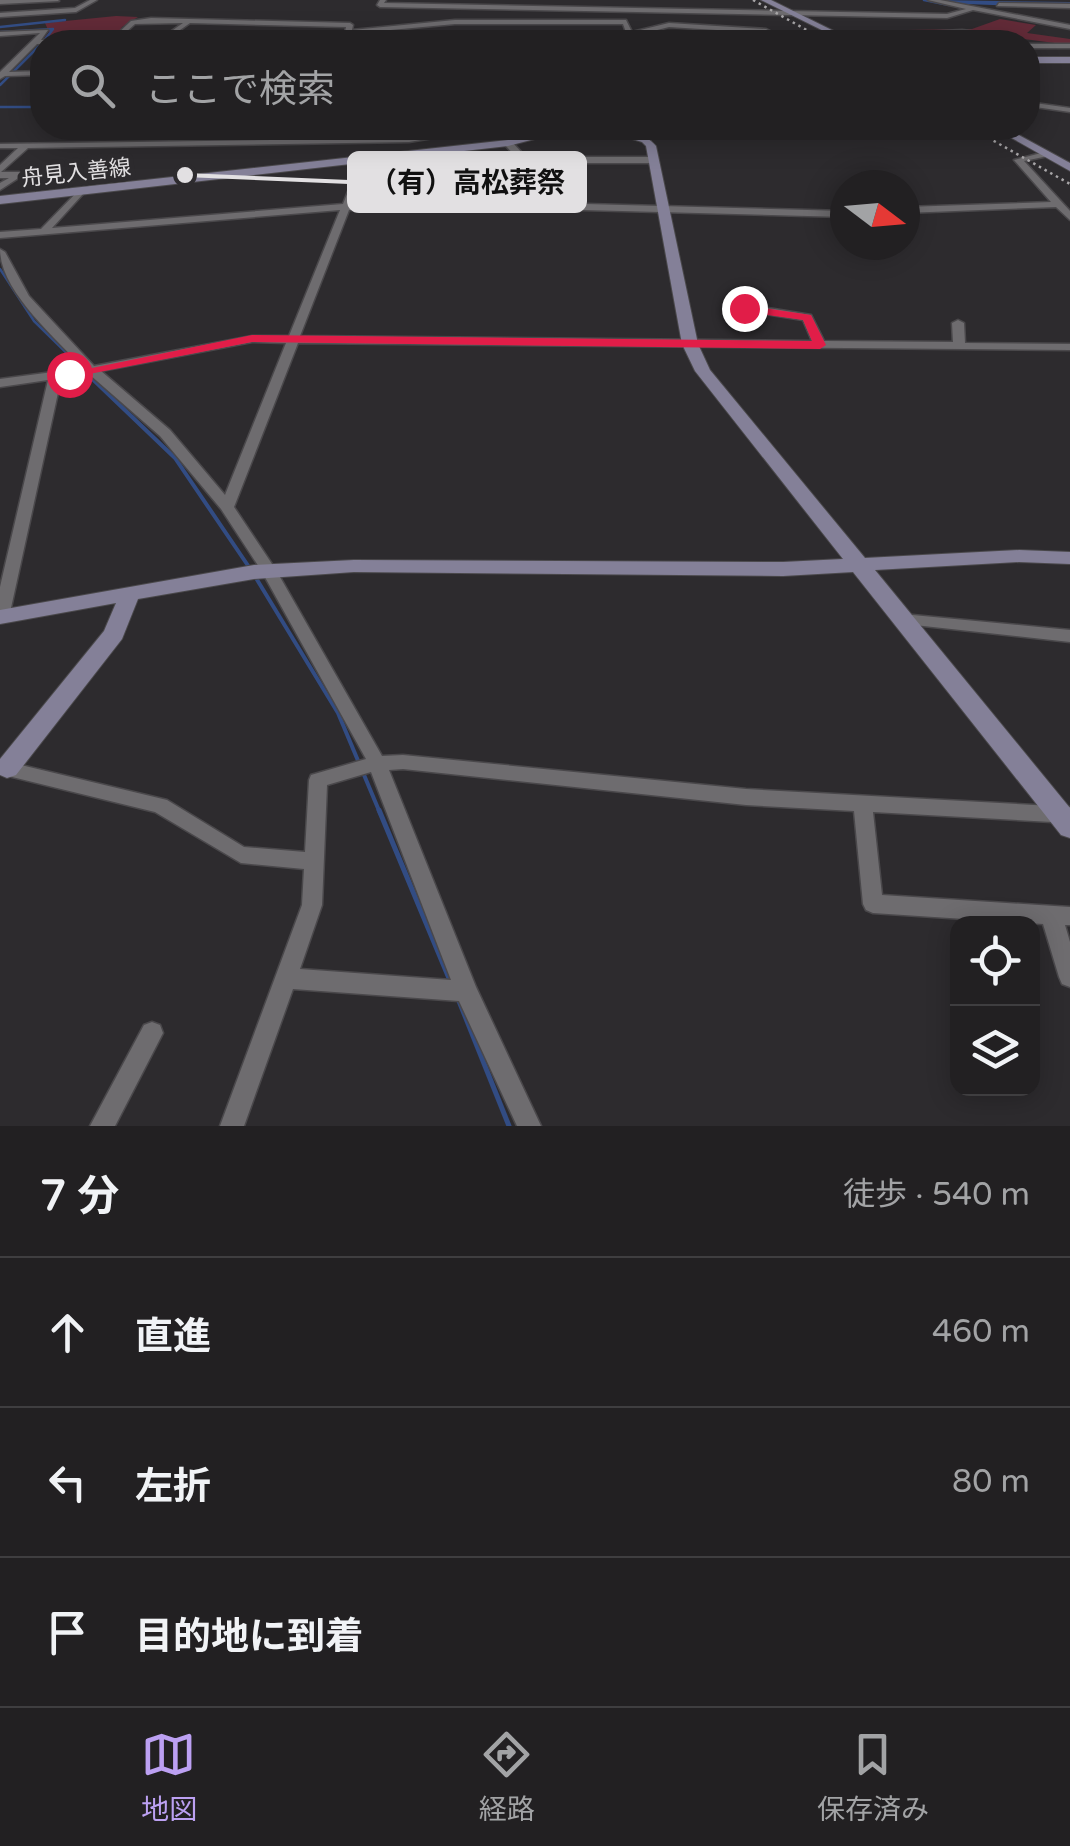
<!DOCTYPE html>
<html lang="ja">
<head>
<meta charset="utf-8">
<style>
  :root { --surface:#222022; --page:#2a282a; --text:#f1f3f6; --muted:#a2a3a5; --line:#3f3e40; --accent:#bca0f2 }
  body { margin:0; font-family:"Varela Round","Noto Sans JP",sans-serif; background:var(--page); color:var(--text) }
  .controls { position:absolute; right:30px; bottom:30px; display:grid; overflow:hidden; border-radius:20px; box-shadow:0 5px 25px #0003 }
  .controls button { width:90px; height:90px; display:grid; place-items:center; padding:0; border:0; border-bottom:2px solid var(--line); background:var(--surface); color:var(--text); font:50px sans-serif }
  .compass { position:absolute; left:830px; top:170px; width:90px; height:90px; border-radius:50%; background:var(--surface); box-shadow:0 5px 25px #0003; rotate:106deg }
  .stop { position:absolute; width:30px; height:30px; margin:-22px; border:8px solid #e11d48; border-radius:50%; background:#fff }
  .stop.end { background:#e11d48; border-color:#fff; box-shadow:0 2px 10px #0008 }
  .list { margin:0; padding:0; list-style:none }
  h2 { display:flex; justify-content:space-between; align-items:center; height:130px; margin:0; padding:0 40px; font-size:42px }
  h2 small { font-size:32px; font-weight:400; color:var(--muted) }
  .list li { display:grid; grid-template-columns:65px 1fr auto; gap:30px; align-items:center; box-sizing:border-box; height:150px; padding:0 40px; border-top:2px solid var(--line) }
  .list b { display:block; font-size:38px; white-space:nowrap }
  .list em { font-size:32px; font-style:normal; color:var(--muted) }
  .icon { flex:none; width:55px; height:55px; fill:none; stroke:currentColor; stroke-width:2; stroke-linecap:round; stroke-linejoin:round }
  .map { position:relative; flex:none; width:1070px; height:1126px; overflow:hidden }
  .search { position:absolute; background:var(--surface); box-shadow:0 5px 25px #0003; left:30px; right:30px; top:30px; height:110px; display:flex; align-items:center; gap:25px; box-sizing:border-box; padding:0 35px; border-radius:40px; color:var(--muted); font-size:38px }
  .sheet { height:580px; background:var(--surface) }
  nav { display:flex; justify-content:space-around; align-items:center; box-sizing:border-box; height:140px; border-top:2px solid var(--line); background:var(--surface); font-size:28px; color:var(--muted) }
  nav a { display:grid; justify-items:center; gap:5px }
  nav .on { color:var(--accent) }
  .map>svg:first-child { display:block }
</style>
</head>
<body>
<div class="map">
<svg width="1070" height="1126" viewBox="0 0 1070 1126">
  <rect width="100%" height="100%" fill="#2d2b2e"/>
  <g fill="#632b38">
    <polygon points="116,16 138,17 122,27 116,39 42,41 49,32 45,23"/>
    <polygon points="1000,19 1036,25 1027,33 1070,39 1070,45 976,33 838,31 972,29"/>
  </g>
  <g fill="none" stroke-linecap="round" stroke-linejoin="round">
    <g stroke="#324c83" stroke-width="2.5">
      <polyline points="924,0 949,5"/>
      <polyline points="0,27 65,20"/>
      <polyline points="0,32 53,29 43,42"/>
      <polyline points="0,85 42,43"/>
      <polyline points="0,107 42,107"/>
      <polyline points="0,269 34,321 84,370"/>
    </g>
    <g stroke="#324c83" stroke-width="4">
      <polyline points="81,368 175,458 251,570"/>
      <polyline points="256,578 338,713 380,813"/>
    </g>
    <g stroke="#324c83" stroke-width="5">
      <polyline points="379,810 451,983"/>
      <polyline points="459,1001 509,1126"/>
    </g>
    <polygon fill="#324c83" fill-rule="evenodd" points="935,0 1070,2 1070,8 940,3"/>
    <defs>
      <g id="street">
        <polygon points="0,0 58,0 59,1 0,4"/>
        <polygon points="90,0 97,0 76,12 0,17 0,13 75,8"/>
        <polygon points="380,0 386,0 384,3 947,14 966,9 928,0 940,0 1070,25 1070,29 973,10 947,18 380,7 377,5"/>
        <polygon points="999,3 1070,4 1070,8 997,6"/>
        <polygon points="151,18 350,23 353,25 352,30 455,20 626,20 632,32 669,23 766,29 784,38 815,39 783,42 765,33 669,27 630,37 627,35 623,24 455,24 348,34 345,32 346,27 190,23 163,42 156,42 183,23 135,24 115,42 37,44 9,72 42,71 42,75 5,76 0,79 0,72 40,33 0,36 0,32 48,30 41,40 113,38 131,21"/>
        <polygon points="962,30 1003,35 1018,42 1011,42 985,35 962,34 860,38 866,42 859,42 849,36"/>
        <polygon points="824,34 844,41 845,42 837,42 822,37"/>
        <rect x="1028" y="44" width="42" height="4"/>
        <polygon points="1028,102 1070,108 1070,112 1028,106"/>
        <polygon points="644,128 652,128 650,140 646,142 642,140"/>
        <polygon points="442,132 445,132 445,136 409,142 28,148 1,172 19,172 23,175 0,190 0,183 9,178 0,178 0,165 18,148 0,148 0,144 409,138"/>
        <path d="M505 141H511L526 157H654L658 160 654 163H530L545 180 548 203 845 211V217L397 205 380 210H349L300 336 812 341 803 320 740 310 735 295 740 292 745 295 749 305 811 315 824 341 953 342 952 323 958 320 964 323 965 343 1070 344V350L298 343 234 507 276 570 382 756 403 755 746 789 1070 807V823L873 812 882 895 1070 907V925H1065L1070 942V987L1062 984 1059 977 1043 924 873 913 866 910 863 904 854 811 746 805 403 769 389 770 476 987 541 1126H517L459 1001 293 989 244 1126H220L302 905 304 869 241 863 155 812 0 774V760L167 800 244 847 305 852 309 780 311 775 366 759 261 570 221 509 160 436 89 374 61 379 9 617 7 621 0 622V587L48 380 0 387V379L83 368C56 338 0 291 0 249L5 252 29 296 94 366 252 336H289L340 210 0 238V232L41 229 80 189 84 192 83 194 52 228 343 204 361 159 365 156 369 159 362 176 535 177 505 145ZM360 182 536 183 539 203 396 199 379 204H352ZM252 342 286 343 225 495 170 430 101 371ZM371 772 451 980 300 969 322 905 327 785Z"/>
        <polygon points="1045,152 1048,152 1048,156 1024,161 1070,211 1070,220 1056,207 905,213 905,207 1051,202 1014,160"/>
        <polygon points="902,614 1070,630 1070,642 896,623 894,619"/>
        <polygon points="152,1022 160,1025 163,1033 115,1126 90,1126 144,1025"/>
      </g>
      <g id="secondary">
        <polygon points="761,0 771,0 856,42 846,42"/>
        <rect x="1028" y="57" width="42" height="6"/>
        <polygon points="561,128 577,128 508,146 0,204 0,196 508,140"/>
        <path d="M597 128C615 127 644 131 656 146L698 344 710 370 865 558 1019 550 1070 552V564L1019 562 875 570 1070 808V838L1061 835 853 572 783 576 354 572 254 579 138 599 122 639 16 775 7 778 0 775V759L104 631 116 603 0 624V610L254 565 354 560 783 562 843 559 695 371 682 344 646 146 642 142Z"/>
        <polygon points="994,128 1006,128 1070,163 1070,171"/>
      </g>
    </defs>
    <use href="#street" stroke="#4a484b" stroke-width="3"/>
    <use href="#secondary" stroke="#4a484b" stroke-width="2"/>
    <use href="#street" fill="#6e6c6f" fill-rule="evenodd"/>
    <use href="#secondary" fill="#848098" fill-rule="evenodd"/>
    <g stroke="#a8a6a8" stroke-width="2.5" stroke-dasharray="2.5 4" stroke-linecap="butt">
      <polyline points="753,0 828,42"/>
      <polyline points="971,128 1070,184"/>
    </g>
  </g>
  <polygon fill="#e11d48" points="744,305 811,315 826,345 820,349 252,342 69,378 63,374 252,335 812,341 803,320 739,311"/>
  <g text-anchor="middle" stroke-width="10" stroke-linejoin="round" paint-order="stroke">
    <g font-size="22" fill="#e2e0e2" stroke="#2d2b2e">
      <text transform="translate(76 172) rotate(-6)" y="8">舟見入善線</text>
    </g>
  </g>
  <path fill="none" stroke="#e2e0e2" stroke-width="4" d="M185 175L349 182"/>
  <circle fill="#e2e0e2" stroke="#2d2b2e" stroke-width="4" cx="185" cy="175" r="10"/>
  <rect fill="#e2e0e2" stroke="#e2e0e2" stroke-width="4" x="349" y="153" width="236" height="58" rx="10"/>
  <g font-size="28" text-anchor="middle" font-weight="bold" fill="#111">
    <text x="467" y="192">（有）高松葬祭</text>
  </g>
</svg>
<div class="controls">
<button><svg class="icon" aria-label="locate" viewBox="0 0 24 24"><circle cx="12" cy="12" r="6"/><path d="M12 2v4M12 18v4M2 12h4M18 12h4"/></svg></button>
<button><svg class="icon" aria-label="layers" viewBox="0 0 24 24"><path d="M12 4l9 5-9 5-9-5zM3 14l9 5 9-5"/></svg></button>
</div>
<svg class="compass" viewBox="-18 -18 36 36"><path d="M0-13l5 13h-10z" fill="#e53935"/><path d="M0 13l5-13h-10z" fill="#a2a3a5"/></svg>
<div class="stop" style="left:69px;top:374px"></div>
<div class="stop end" style="left:744px;top:308px"></div>
<div class="search"><svg class="icon" aria-label="search" viewBox="0 0 24 24"><circle cx="10" cy="10" r="6"/><path d="M15 15l6 6"/></svg>ここで検索</div>
</div>
<section class="sheet">
<h2>7 分<small>徒歩 · 540 m</small></h2>
<ul class="list">
<li><svg class="icon" aria-label="ahead" viewBox="0 0 24 24"><path d="M12 20V5M6 11l6-6 6 6"/></svg><div><b>直進</b></div><em>460 m</em></li>
<li><svg class="icon" aria-label="left" viewBox="0 0 24 24"><path d="M17 20v-9H6M10 6l-5 5 5 5"/></svg><div><b>左折</b></div><em>80 m</em></li>
<li><svg class="icon" aria-label="arrive" viewBox="0 0 24 24"><path d="M6 21V4h12l-3 4 3 4H6"/></svg><div><b>目的地に到着</b></div></li>
</ul>
</section>
<nav>
<a class="on"><svg class="icon" aria-label="map" viewBox="0 0 24 24"><path d="M3 6l6-2 6 2 6-2v14l-6 2-6-2-6 2zM9 4v14M15 6v14"/></svg>地図</a>
<a><svg class="icon" aria-label="directions" viewBox="0 0 24 24"><path d="M12 3l9 9-9 9-9-9zM9 14v-3h6M13 9l2 2-2 2"/></svg>経路</a>
<a><svg class="icon" aria-label="saved" viewBox="0 0 24 24"><path d="M7 4h10v16l-5-4-5 4z"/></svg>保存済み</a>
</nav>
</body>
</html>
